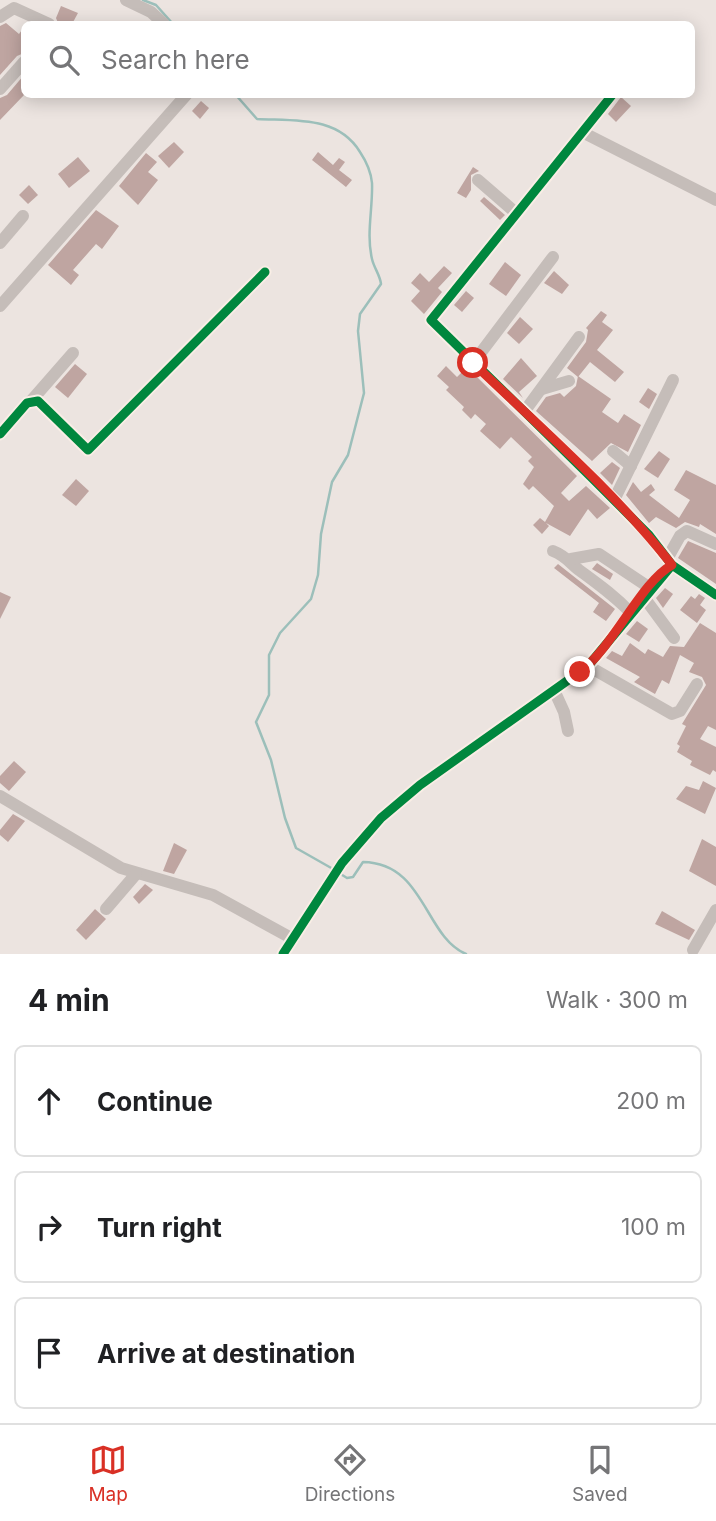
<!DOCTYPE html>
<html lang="en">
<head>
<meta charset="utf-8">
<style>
  :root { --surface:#fff; --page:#f6f6f6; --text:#202124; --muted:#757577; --line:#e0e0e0; --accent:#d93025 }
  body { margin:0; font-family:Inter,sans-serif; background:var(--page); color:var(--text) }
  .stop { position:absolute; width:21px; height:21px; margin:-16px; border:5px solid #d93025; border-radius:50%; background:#fff }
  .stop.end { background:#d93025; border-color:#fff; box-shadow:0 2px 7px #0008 }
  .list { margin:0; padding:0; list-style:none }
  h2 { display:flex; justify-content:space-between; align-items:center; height:91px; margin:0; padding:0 28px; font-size:30px }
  h2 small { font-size:23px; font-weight:400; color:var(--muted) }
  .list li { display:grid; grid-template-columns:46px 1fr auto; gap:21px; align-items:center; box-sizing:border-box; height:112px; margin:0 14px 14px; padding:0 14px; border:2px solid var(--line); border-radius:10px }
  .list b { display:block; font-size:26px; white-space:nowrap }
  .list em { font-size:23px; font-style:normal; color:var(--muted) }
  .icon { flex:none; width:38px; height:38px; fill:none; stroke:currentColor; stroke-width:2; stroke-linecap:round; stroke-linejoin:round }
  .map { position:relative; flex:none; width:716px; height:954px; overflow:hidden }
  .search { position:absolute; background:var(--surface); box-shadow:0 4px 18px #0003; left:21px; right:21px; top:21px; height:77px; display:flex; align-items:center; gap:18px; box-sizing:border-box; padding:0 24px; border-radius:10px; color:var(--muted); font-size:26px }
  .sheet { height:469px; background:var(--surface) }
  nav { display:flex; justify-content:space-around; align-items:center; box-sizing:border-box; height:98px; border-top:2px solid var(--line); background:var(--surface); font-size:19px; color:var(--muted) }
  nav a { display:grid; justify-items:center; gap:4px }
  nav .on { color:var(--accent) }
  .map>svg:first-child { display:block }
</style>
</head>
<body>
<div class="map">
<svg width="716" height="954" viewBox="0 0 716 954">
  <rect width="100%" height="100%" fill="#ece4e0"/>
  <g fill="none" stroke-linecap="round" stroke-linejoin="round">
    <g stroke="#9cbfba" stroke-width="2.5">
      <polyline points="143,0 156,5 173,24"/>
      <path d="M235 94 257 119C296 121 338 116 360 152 366 161 371 172 372 183 373 208 366 234 372 259 374 268 380 275 381 284L360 314 358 331 364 393 348 455 332 482 321 534 318 575 311 599 280 633 269 655V695L256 722 271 760 285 818 296 848 333 869"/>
      <path d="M339 873 347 878 353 877 363 862C425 863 424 936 466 954"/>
    </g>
  </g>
  <g fill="#bfa5a1">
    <polygon points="61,6 78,13 72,24 58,23 56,18"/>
    <polygon points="6,23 19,34 24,27 24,53 17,56 0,75 0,26"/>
    <polygon points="24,75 24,95 0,120 0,98 7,95"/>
    <polygon points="621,97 631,106 616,122 608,114"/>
    <polygon points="201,101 209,108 200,119 192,111"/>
    <polygon points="174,142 184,152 169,168 158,156"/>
    <polygon points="318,152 333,165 339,158 345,162 339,170 352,180 346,187 312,160"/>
    <polygon points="146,153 157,162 148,172 158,180 138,205 119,186"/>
    <polygon points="78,157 90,171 69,188 58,174"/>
    <polygon points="473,167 479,171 471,175 471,190 466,198 457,193"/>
    <polygon points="29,185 38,195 28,204 19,195"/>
    <polygon points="484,197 505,215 500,220 480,201"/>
    <polygon points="96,210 119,226 102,249 96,244 73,270 79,275 71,285 48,265"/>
    <polygon points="505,262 521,275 506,296 489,284"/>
    <polygon points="444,266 452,273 438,288 442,292 424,314 411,301 420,291 411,283 420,273 429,282"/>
    <polygon points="554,271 569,285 562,294 544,283"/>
    <polygon points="466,291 474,298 462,312 454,305"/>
    <polygon points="601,311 607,315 602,322 613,330 597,350 624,372 615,382 590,362 578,377 567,368 586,342 588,330 586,328"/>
    <polygon points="520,317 533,329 519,344 507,333"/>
    <polygon points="521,358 537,376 519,392 523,398 503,379"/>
    <polygon points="75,364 87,374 68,398 55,387"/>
    <polygon points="446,366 457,377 466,368 471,371 577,476 561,493 569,501 586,486 610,508 597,519 588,509 570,536 546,523 549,526 542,534 533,525 540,518 545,522 554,506 533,486 529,490 523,484 534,467 528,461 532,457 511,437 500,449 480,431 486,424 475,414 471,419 462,410 464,407 446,390 449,387 437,376"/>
    <polygon points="578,376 611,399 602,412 618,423 624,414 641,425 628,452 611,443 592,461 536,411 546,397 560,393 564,397 576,386"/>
    <polygon points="648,388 657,394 649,409 639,402"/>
    <polygon points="659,451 670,459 658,478 644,469"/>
    <polygon points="612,462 620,468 612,485 600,473"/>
    <polygon points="686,470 716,485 716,534 700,524 699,527 685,522 676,528 656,517 649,523 626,495 633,482 641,492 651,484 655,490 649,495 679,518 690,500 674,490"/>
    <polygon points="76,479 89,491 76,506 62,495"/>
    <polygon points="688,541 716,553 716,584 678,558"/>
    <polygon points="597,563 613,574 610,580 592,569"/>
    <polygon points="558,564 615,609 606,621 593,612 599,603 554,568"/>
    <polygon points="665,588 673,594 663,608 656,598"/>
    <polygon points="0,592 11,597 0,619"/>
    <polygon points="699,594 705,598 700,605 706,610 697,623 680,610 691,596 695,599"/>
    <polygon points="637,621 648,629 639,642 626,634"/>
    <polygon points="700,623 716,633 716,730 708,726 700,739 716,747 716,772 713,770 710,775 690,765 692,761 677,752 680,746 677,744 686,726 682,724 706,685 702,677 689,672 694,663 680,655 669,684 662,680 655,694 634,682 640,677 606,658 612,651 622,656 630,643 645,654 648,649 663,657 670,646 684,647"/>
    <polygon points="14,761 26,772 9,791 0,783 0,776"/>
    <polygon points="703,781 716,788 705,814 676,799 686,786 699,790"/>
    <polygon points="13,814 25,821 8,842 0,835 0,830"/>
    <polygon points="702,839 716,847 716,886 689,871"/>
    <polygon points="174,843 187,850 174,874 163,871"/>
    <polygon points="145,884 153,890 139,904 133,897"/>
    <polygon points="95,909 106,919 86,940 76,930"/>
    <polygon points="662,911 695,930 689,940 655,924"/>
  </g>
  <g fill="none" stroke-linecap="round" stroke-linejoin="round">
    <g stroke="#c5bdb9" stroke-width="12">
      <polyline points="126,0 151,12 164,24"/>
      <polyline points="0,17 14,8 49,24"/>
      <polyline points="0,89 24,62"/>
      <polyline points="613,94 431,320 592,478 649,535 672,565 716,595"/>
      <polyline points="582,132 716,200"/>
      <polyline points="478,180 516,213"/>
      <polyline points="0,243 23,216"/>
      <polyline points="0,306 187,94"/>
      <polyline points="473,363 553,257"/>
      <polyline points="542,389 569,381"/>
      <polyline points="31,401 73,353"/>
      <polyline points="524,412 579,337"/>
      <polyline points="0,434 27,403 38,401 88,450 265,272"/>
      <polyline points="613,451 631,466"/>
      <polyline points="614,500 673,380"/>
      <path d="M553 551C566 556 570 563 579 570 598 584 615 596 631 613"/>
      <polyline points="571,559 599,554 650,588"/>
      <polyline points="667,559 680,536 687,531 716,544"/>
      <polyline points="643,596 674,638"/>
      <polyline points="588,666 672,714 680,711 697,684"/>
      <polyline points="554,690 564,712 568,731"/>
      <polyline points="0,796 121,868 213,895 293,939"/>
      <polyline points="106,909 136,874"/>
      <polyline points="693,950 716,910"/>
      <polyline points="283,954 342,863 381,818 420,785 588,666 672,565"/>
    </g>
    <defs>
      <g id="cycleway">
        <polyline points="613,94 431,320 592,478 649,535 672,565 716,595"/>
        <polyline points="0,434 27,403 38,401 88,450 265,272"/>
        <polyline points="283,954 342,863 381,818 420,785 588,666 672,565"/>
      </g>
    </defs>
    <use href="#cycleway" stroke="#f9eee6" stroke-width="13"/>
    <use href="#cycleway" stroke="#00873e" stroke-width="9"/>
  </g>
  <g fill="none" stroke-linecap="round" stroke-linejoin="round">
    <path stroke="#d93025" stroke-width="9" d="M473 363C541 428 614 491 672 565 641 582 614 646 580 672"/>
  </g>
</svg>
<div class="stop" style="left:473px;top:363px"></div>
<div class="stop end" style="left:580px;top:672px"></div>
<div class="search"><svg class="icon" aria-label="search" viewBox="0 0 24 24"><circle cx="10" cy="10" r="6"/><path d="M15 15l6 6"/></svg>Search here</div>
</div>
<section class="sheet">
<h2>4 min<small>Walk · 300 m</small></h2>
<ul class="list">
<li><svg class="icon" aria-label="ahead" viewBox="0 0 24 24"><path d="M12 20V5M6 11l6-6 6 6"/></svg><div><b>Continue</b></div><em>200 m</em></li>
<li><svg class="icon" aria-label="right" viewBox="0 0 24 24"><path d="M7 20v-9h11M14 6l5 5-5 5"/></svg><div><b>Turn right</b></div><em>100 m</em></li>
<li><svg class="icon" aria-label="arrive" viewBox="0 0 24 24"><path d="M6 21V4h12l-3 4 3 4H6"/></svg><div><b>Arrive at destination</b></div></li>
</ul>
</section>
<nav>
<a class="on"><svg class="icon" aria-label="map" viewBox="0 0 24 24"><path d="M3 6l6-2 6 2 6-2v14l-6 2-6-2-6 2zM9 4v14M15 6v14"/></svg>Map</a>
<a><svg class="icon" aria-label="directions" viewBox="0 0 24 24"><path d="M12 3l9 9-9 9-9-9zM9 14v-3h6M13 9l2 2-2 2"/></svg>Directions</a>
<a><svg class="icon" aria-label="saved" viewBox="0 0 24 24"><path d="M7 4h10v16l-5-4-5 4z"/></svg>Saved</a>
</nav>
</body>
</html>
